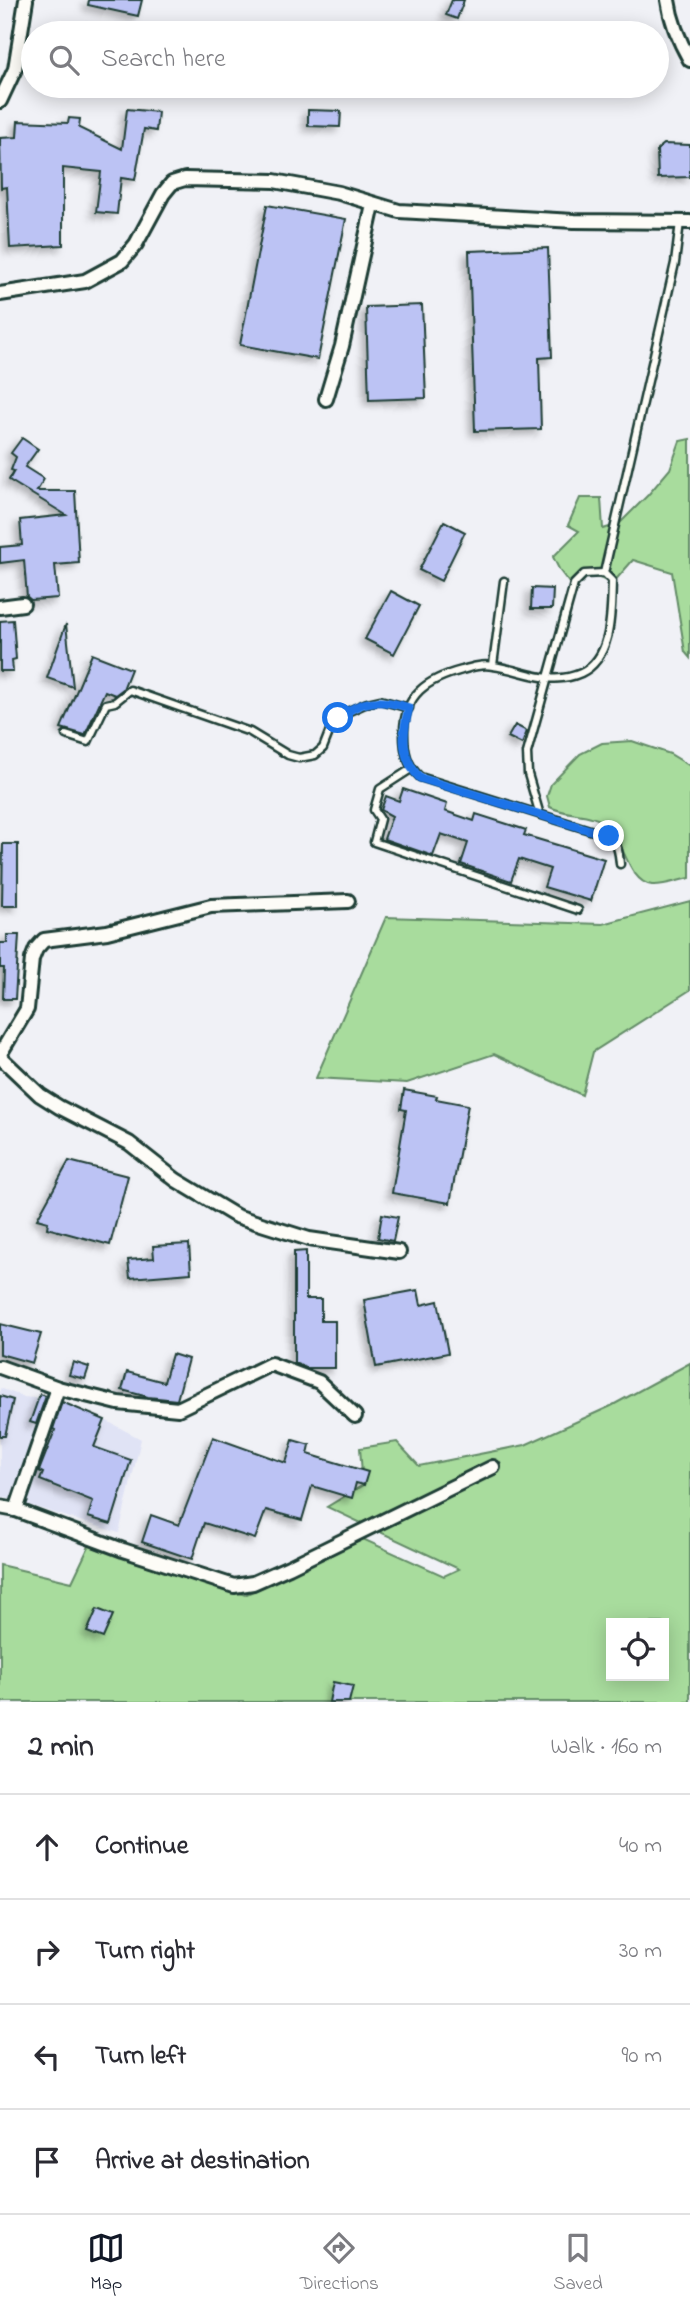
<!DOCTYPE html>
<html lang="en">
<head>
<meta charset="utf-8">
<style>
  :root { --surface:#fff; --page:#f7f7f7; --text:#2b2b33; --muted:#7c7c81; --line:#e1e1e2; --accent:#111827 }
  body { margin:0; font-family:"Indie Flower",sans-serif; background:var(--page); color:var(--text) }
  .controls { position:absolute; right:21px; bottom:21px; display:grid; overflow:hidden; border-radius:0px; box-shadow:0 4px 18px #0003 }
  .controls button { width:63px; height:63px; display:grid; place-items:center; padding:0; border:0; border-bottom:2px solid var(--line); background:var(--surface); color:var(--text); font:35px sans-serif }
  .stop { position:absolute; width:21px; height:21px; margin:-16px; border:5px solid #1a73e8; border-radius:50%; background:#fff }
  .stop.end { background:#1a73e8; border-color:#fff; box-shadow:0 2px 7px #0008 }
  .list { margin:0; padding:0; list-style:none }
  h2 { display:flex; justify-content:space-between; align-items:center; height:91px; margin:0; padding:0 28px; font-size:30px }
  h2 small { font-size:23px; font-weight:400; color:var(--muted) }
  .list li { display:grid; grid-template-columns:46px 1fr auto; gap:21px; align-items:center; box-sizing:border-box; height:105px; padding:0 28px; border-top:2px solid var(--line) }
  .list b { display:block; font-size:26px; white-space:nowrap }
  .list em { font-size:23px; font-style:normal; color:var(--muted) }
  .icon { flex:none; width:38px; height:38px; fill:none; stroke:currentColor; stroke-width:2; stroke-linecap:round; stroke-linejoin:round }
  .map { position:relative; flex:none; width:690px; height:1702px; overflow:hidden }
  .search { position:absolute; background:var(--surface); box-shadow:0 4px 18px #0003; left:21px; right:21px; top:21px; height:77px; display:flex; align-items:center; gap:18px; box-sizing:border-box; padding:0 24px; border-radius:38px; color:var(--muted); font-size:26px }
  .sheet { height:511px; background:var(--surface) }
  nav { display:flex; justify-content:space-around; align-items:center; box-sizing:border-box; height:98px; border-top:2px solid var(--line); background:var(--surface); font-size:19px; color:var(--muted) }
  nav a { display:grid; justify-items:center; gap:4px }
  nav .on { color:var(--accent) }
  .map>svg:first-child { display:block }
</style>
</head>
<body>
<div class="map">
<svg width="690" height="1702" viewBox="0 0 690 1702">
  <defs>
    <filter id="shadow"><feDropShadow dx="-4.5" dy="4.5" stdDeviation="3.5" flood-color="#0004"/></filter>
  </defs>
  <rect width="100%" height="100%" fill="#f0f1f6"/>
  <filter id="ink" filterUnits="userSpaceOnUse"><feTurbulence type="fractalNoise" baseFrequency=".0143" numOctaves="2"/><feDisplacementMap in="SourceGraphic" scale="14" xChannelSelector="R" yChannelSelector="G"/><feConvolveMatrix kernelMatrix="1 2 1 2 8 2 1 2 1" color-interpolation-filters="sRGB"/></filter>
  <g filter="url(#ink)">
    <polygon fill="#e0e3f5" points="0,1388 24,1397 62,1401 105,1420 141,1439 119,1533 0,1496"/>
    <g fill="#a8dc9d" stroke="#648c68" stroke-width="2" fill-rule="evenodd">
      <polygon points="690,439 690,658 685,652 672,572 633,560 613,583 588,574 573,588 560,571 553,557 579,531 568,525 580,498 601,498 603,529 619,524 648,495 670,469 680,441"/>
      <path d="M632 741 670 754 690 766V878C679 880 663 886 652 885 628 882 624 840 607 825 593 812 567 816 550 807L547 796 551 784 580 754 602 743Z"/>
      <polygon points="690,901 690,990 593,1052 582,1095 494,1054 407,1083 316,1078 386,917 603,924"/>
      <path d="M690 1363V1702H0V1565L72 1582 90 1544 245 1595 363 1539 444 1576 459 1569 327 1507 363 1485 360 1448 397 1442 419 1466 525 1445 611 1406ZM611 1623H664V1676H611Z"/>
    </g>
    <g fill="#bcc3f4" stroke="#1f3d34" stroke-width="2" filter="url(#shadow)">
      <polygon points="89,0 142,0 138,16 88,5"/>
      <polygon points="452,0 464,0 457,19 446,15"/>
      <polygon points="127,109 158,112 156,131 144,129 135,180 121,178 117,214 96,212 101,172 63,168 63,245 10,248 7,187 1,188 0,138 17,137 18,121 68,123 69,118 80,119 79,128 122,149"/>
      <polygon points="308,110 341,111 340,127 308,126"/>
      <polygon points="664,144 690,145 690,177 658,178 657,150"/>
      <polygon points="267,205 346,219 318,359 240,345"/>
      <polygon points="548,248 552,357 539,358 541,429 475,431 469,251"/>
      <polygon points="422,305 426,398 369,400 366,307"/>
      <polygon points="22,438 38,449 25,467 44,479 37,491 75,491 79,563 55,565 58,598 31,600 27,597 24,560 0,563 0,547 22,545 20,520 66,515 9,480 14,471 11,470 16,457 11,453"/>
      <polygon points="444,521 465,532 441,581 419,570"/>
      <polygon points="532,588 553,589 552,609 531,609"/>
      <polygon points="391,591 419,606 394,654 365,639"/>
      <polygon points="13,620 16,659 12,660 13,671 0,671 0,621"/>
      <polygon points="66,624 73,687 47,678"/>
      <polygon points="92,654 131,669 123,689 115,695 105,691 85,735 61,728"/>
      <polygon points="515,725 527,731 522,744 508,737"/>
      <polygon points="403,789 447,804 445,811 474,821 476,814 526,830 524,835 604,859 591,901 544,887 550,869 519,859 511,881 461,864 468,843 441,834 433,856 384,839 392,816 381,810 386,796 399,801"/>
      <polygon points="3,844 18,844 18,906 2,906"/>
      <polygon points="7,935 19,935 15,999 3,999 4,968 0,968 0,943 7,943"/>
      <polygon points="404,1090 437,1096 436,1099 468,1105 450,1203 392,1193 406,1110 401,1109"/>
      <polygon points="69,1161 128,1176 110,1245 47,1228 48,1222 37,1219"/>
      <polygon points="382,1214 398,1217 393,1241 378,1238"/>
      <polygon points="189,1244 191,1273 130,1278 128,1260 154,1258 153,1246"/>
      <polygon points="306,1251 306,1299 321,1299 321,1321 335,1321 335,1368 306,1368 294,1363 294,1252"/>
      <polygon points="418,1290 421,1305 438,1301 448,1353 376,1367 364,1300"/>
      <polygon points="0,1324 41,1334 32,1363 0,1354"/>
      <polygon points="172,1354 188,1359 177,1400 148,1397 122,1390 127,1372 164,1382"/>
      <polygon points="73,1362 89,1367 85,1379 69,1375"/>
      <polygon points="40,1394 46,1396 36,1424 30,1422"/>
      <polygon points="0,1396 13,1400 5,1436 0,1436"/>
      <polygon points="62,1402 105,1420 94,1447 131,1460 111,1524 88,1517 93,1501 40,1480 43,1473 39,1471 55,1430 53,1429"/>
      <polygon points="213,1437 286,1463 293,1440 310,1445 308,1454 368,1472 364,1485 356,1483 352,1498 312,1486 302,1520 266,1510 255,1539 204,1523 192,1559 142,1542 151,1515 179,1525"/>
      <polygon points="97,1609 113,1615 103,1638 87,1632"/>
      <polygon points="333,1682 353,1686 349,1702 329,1702"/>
    </g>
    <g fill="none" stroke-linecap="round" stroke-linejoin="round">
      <defs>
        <g id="lane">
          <polyline points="604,573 675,263 680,222"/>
          <polyline points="493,665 504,581"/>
          <polyline points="66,735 88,742 106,704 115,702 130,690 250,732 288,755 299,758 315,755 323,748 332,725 345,713 367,703 380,700 409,708"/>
          <polyline points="411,769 380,789 374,810 380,819 374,842 578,910"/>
          <path d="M540 815 528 774 527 753 574 584 584 574 604 573 612 581C611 611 613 658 581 673 550 687 524 670 493 666 482 664 472 667 462 670 428 679 403 694 404 734 404 752 407 765 420 777L609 836C618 845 619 852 620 864"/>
        </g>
        <g id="street">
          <path d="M668 0C671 22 679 41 690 60"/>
          <polyline points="0,101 15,69 26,0"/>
          <polyline points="0,294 85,281 122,261 136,244 163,194 172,183 185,179 274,181 339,193 399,211 574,221 690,222"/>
          <polyline points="326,399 342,346 373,205"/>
          <polyline points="0,607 23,604"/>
          <polyline points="0,1054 27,1009 32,959 36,949 44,940 107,932 211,906 348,901"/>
          <polyline points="0,1057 40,1095 59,1107 129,1143 176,1180 236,1216 309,1239 399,1252"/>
          <polyline points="0,1367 58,1388 118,1403 178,1409 271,1364 319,1382 355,1416"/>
          <polyline points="0,1507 16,1510 123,1550 234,1586 253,1583 289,1567 493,1467"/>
          <polyline points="16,1510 58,1388"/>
        </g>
      </defs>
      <use href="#lane" stroke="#1f3d34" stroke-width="11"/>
      <use href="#street" stroke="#1f3d34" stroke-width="18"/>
      <use href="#lane" stroke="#fdfcf7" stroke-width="6"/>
      <use href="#street" stroke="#fdfcf7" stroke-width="12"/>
    </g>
  </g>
  <g fill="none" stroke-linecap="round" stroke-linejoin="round" filter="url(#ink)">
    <path stroke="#1a73e8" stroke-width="9" d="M338 718C363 699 379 698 409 708 402 733 400 758 420 778L609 836"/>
  </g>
</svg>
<div class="controls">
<button><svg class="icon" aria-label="locate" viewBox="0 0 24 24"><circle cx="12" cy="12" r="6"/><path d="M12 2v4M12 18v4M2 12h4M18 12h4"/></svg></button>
</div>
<div class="stop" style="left:338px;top:718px"></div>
<div class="stop end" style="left:609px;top:836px"></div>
<div class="search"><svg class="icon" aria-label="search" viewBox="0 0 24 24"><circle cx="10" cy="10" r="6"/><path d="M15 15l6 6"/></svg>Search here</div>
</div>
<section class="sheet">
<h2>2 min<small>Walk · 160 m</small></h2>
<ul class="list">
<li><svg class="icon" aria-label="ahead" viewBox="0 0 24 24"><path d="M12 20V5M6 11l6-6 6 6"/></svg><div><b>Continue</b></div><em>40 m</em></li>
<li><svg class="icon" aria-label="right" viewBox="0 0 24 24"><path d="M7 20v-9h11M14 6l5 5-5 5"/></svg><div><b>Turn right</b></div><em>30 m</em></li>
<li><svg class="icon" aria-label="left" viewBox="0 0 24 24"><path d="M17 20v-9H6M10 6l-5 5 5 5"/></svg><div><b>Turn left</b></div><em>90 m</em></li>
<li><svg class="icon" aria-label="arrive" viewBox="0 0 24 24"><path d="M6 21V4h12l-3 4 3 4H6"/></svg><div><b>Arrive at destination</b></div></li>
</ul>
</section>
<nav>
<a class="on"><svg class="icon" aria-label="map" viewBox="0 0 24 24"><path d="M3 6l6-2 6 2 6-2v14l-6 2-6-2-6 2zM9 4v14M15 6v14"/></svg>Map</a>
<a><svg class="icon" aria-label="directions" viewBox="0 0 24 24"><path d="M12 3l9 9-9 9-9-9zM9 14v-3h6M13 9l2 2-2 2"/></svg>Directions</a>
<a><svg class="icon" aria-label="saved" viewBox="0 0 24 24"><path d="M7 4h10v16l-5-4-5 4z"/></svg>Saved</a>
</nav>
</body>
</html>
